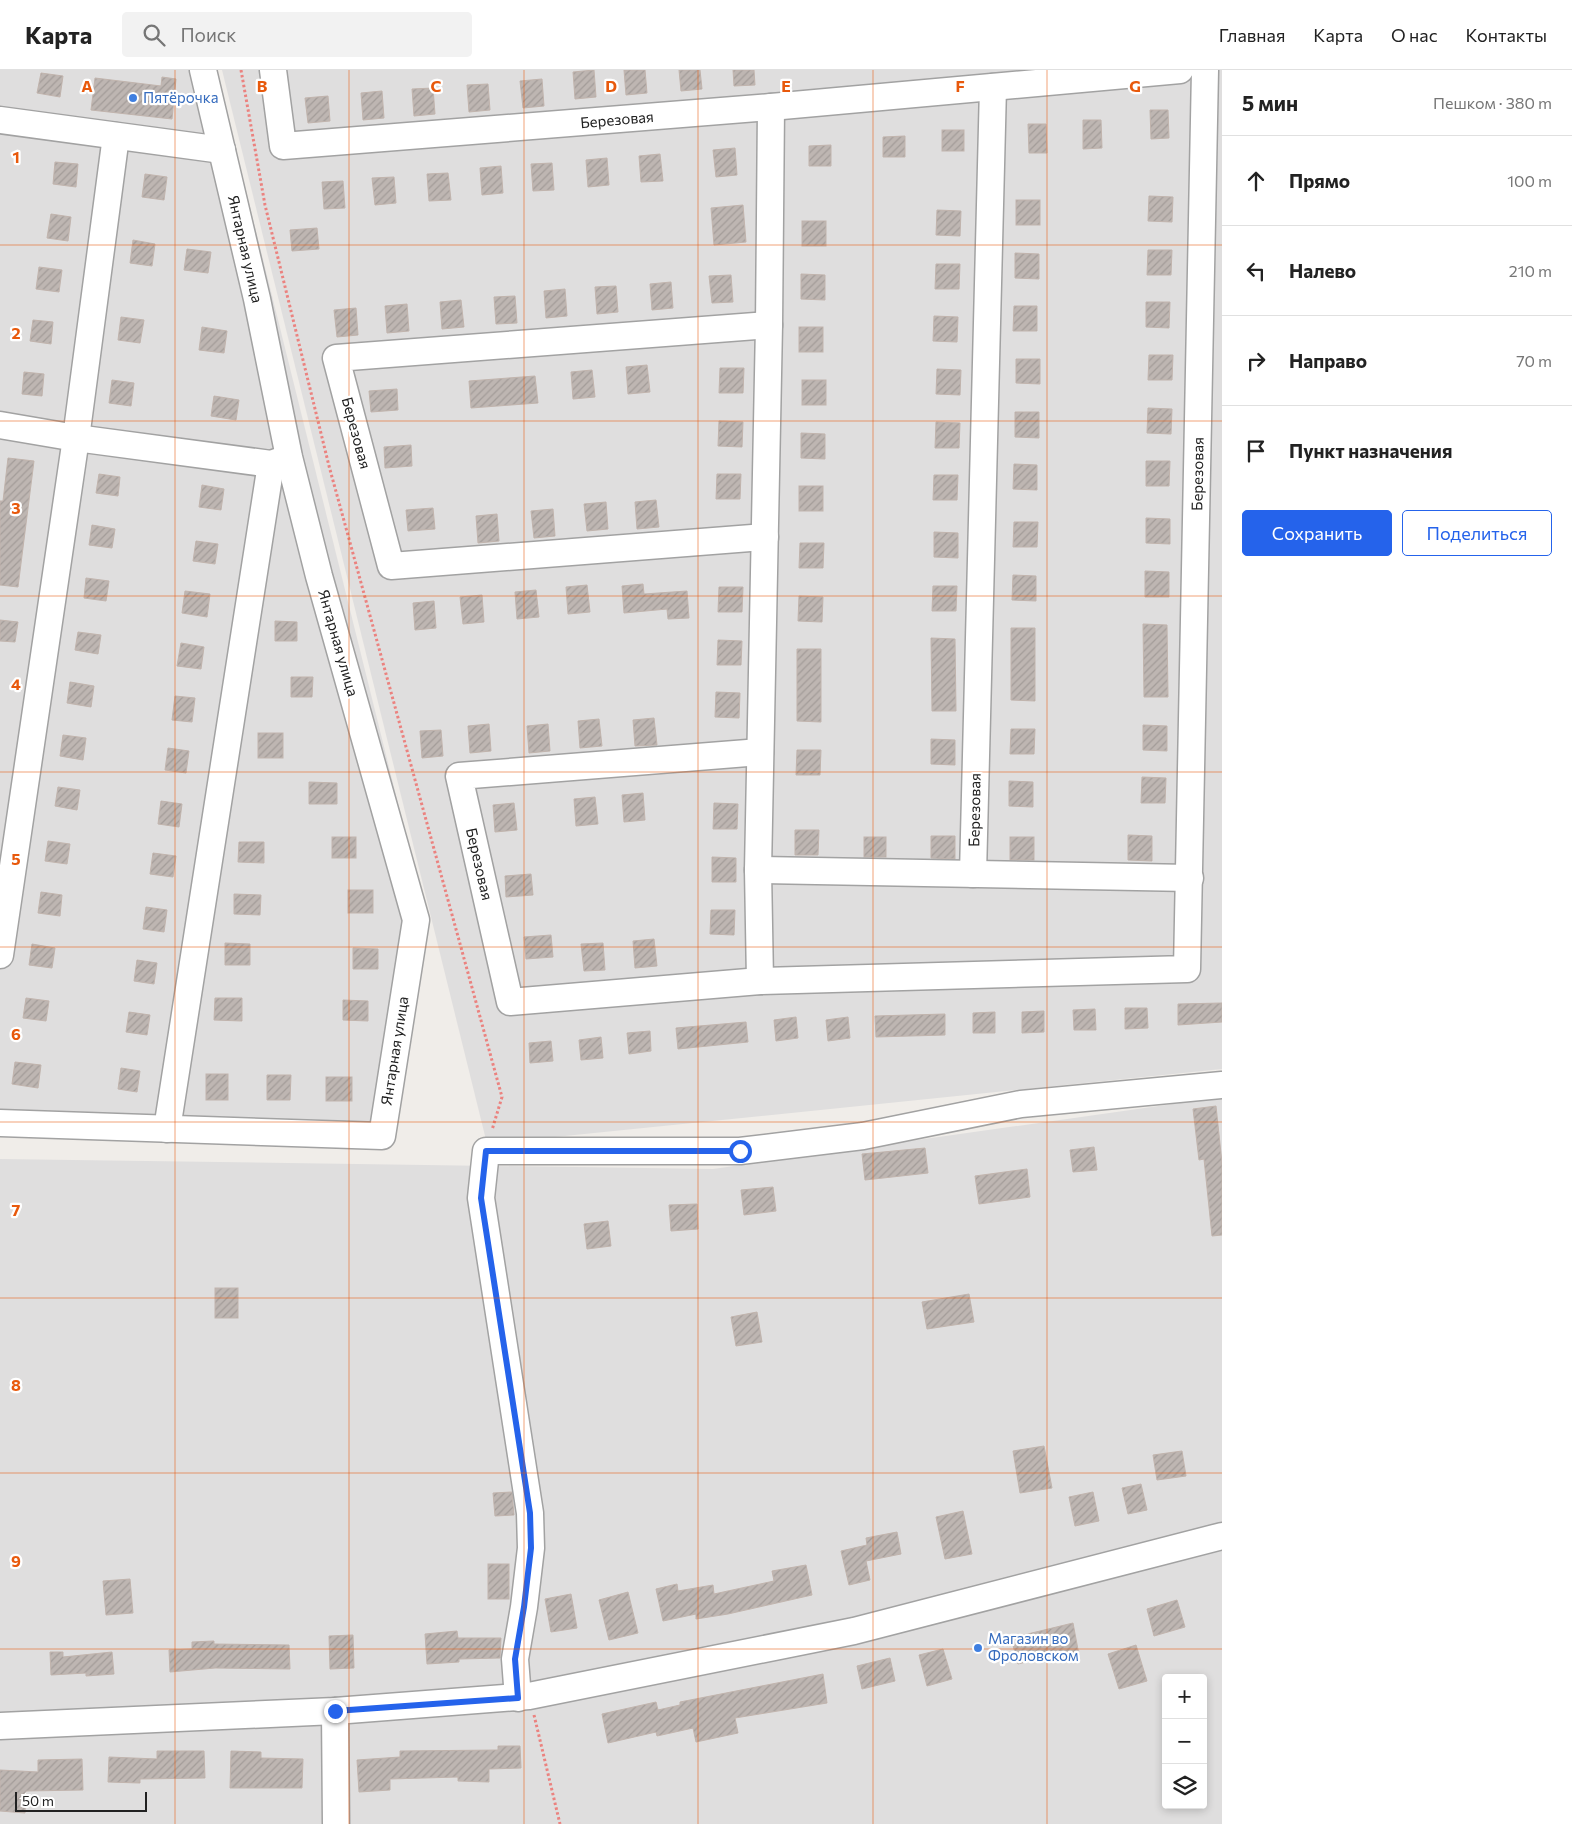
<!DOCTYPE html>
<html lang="ru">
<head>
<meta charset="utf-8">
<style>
  :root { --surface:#fff; --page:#f2f2f2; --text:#222; --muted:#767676; --line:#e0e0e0; --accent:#2563eb }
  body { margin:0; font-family:Commissioner,sans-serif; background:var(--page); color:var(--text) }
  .controls { position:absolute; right:15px; bottom:15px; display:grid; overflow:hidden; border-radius:5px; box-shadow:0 2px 8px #0003 }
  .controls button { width:45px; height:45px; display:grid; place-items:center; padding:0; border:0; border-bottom:1px solid var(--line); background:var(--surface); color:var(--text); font:25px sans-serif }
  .scale { position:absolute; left:15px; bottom:12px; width:132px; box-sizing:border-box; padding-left:5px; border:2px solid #212121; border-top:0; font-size:14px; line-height:18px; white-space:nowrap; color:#212121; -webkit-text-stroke:4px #fff; paint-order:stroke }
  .stop { position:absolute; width:15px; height:15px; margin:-11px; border:4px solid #2563eb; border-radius:50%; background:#fff }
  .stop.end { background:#2563eb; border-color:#fff; box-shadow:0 1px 5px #0008 }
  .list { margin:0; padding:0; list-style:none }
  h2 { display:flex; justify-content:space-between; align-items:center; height:65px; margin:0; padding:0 20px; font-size:21px }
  h2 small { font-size:16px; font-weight:400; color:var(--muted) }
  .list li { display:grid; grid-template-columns:32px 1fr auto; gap:15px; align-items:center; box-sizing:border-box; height:90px; padding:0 20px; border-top:1px solid var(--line) }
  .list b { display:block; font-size:19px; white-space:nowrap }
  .list em { font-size:16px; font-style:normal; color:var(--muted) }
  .actions { display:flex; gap:10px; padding:15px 20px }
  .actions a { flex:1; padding:11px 0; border:1px solid var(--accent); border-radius:5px; text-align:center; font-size:18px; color:var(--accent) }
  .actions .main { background:var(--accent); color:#fff }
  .icon { flex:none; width:28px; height:28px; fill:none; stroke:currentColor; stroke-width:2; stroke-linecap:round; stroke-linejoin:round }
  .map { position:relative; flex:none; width:1222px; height:1754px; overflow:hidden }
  header { display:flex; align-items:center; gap:30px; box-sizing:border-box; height:70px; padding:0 25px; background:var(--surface); border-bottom:1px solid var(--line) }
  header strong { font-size:24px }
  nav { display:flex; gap:28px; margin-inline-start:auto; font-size:18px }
  .search { width:350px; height:45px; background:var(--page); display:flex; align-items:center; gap:12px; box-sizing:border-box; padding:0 18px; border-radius:5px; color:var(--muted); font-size:19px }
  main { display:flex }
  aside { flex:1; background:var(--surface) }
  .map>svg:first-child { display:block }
</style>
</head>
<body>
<header>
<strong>Карта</strong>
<div class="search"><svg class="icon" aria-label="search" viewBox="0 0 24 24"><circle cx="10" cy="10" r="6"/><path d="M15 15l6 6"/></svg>Поиск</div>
<nav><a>Главная</a><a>Карта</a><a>О нас</a><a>Контакты</a></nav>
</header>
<main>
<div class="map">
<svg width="1222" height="1754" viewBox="0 0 1222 1754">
  <defs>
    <pattern id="building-hatch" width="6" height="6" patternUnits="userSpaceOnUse" patternTransform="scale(1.25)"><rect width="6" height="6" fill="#beb6b2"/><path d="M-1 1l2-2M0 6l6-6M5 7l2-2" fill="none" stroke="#a39c99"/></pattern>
  </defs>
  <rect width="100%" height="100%" fill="#f0ede9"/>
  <g fill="#dfdede" fill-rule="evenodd">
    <polygon points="0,0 216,0 427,850 391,1072 0,1061"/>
    <polygon points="222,0 1222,0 1222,999 487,1074"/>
    <path d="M1222 1027V1754H0V1089L713 1099ZM1166 1608H1203V1735H1166Z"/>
  </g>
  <g fill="url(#building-hatch)" stroke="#c1b4ad">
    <polygon points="594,0 596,27 575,29 573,2"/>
    <polygon points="624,0 645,0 647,23 626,25"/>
    <polygon points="679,0 700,0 702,19 681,21"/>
    <polygon points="733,0 754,0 755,15 734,16"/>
    <polygon points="41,3 63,6 60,27 37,23"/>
    <polygon points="162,7 176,9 172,49 91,40 95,8 161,16"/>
    <polygon points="542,9 544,36 523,38 520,11"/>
    <polygon points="488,14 490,40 469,42 467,15"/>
    <polygon points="433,18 435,44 414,46 412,19"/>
    <polygon points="382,21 384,48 363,50 361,23"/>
    <polygon points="328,26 330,51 308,53 305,28"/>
    <polygon points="1150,40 1168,40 1169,68 1151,69"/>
    <polygon points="1083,50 1101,50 1102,78 1083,79"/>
    <polygon points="1028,54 1046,54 1047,83 1029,83"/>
    <rect x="942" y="60" width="22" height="21"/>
    <polygon points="905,66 905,87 883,87 883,67"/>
    <polygon points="831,75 831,96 809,96 809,76"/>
    <polygon points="735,78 737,105 716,107 713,80"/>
    <polygon points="660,84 663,111 641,112 639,86"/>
    <polygon points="607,88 609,115 588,117 586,90"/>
    <polygon points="55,92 78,94 76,117 53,114"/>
    <polygon points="552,93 554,120 533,121 531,94"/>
    <polygon points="501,96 503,123 482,125 480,98"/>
    <polygon points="448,103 451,130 429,131 427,104"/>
    <polygon points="145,104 167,107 164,130 142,127"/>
    <polygon points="394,107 396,133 375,135 372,108"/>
    <polygon points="343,111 345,138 324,139 322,112"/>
    <polygon points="1149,126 1173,127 1172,152 1148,151"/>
    <rect x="1016" y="130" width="24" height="25"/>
    <polygon points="743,135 746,172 714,175 711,138"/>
    <polygon points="937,140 961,141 960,166 936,165"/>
    <polygon points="51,144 71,147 68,171 47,168"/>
    <rect x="802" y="151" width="24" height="25"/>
    <polygon points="317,158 319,179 292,181 290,160"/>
    <polygon points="133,170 155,174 152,196 130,193"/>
    <polygon points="187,179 211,182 208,203 184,200"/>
    <polygon points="1148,180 1172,180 1171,205 1147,205"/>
    <polygon points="1015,183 1039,184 1039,209 1015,208"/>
    <polygon points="936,194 960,194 959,219 935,219"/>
    <polygon points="39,197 62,200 59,222 36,219"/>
    <polygon points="801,204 825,205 825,230 801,229"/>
    <polygon points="731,205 733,232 712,233 709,206"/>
    <polygon points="671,212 673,238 652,240 650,214"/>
    <polygon points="616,216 618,242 597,244 595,217"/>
    <polygon points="565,219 567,246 546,248 544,221"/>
    <polygon points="515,226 517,253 496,254 494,227"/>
    <polygon points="461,230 464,257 442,259 440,232"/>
    <polygon points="1146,232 1170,232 1169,258 1146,257"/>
    <polygon points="407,234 409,261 387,263 385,236"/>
    <polygon points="1014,236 1037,236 1037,261 1013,261"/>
    <polygon points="356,238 358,265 337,267 334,240"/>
    <polygon points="934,246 958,247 957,272 933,271"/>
    <polygon points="121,247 144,250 140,273 118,270"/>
    <polygon points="33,250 53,252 51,274 30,271"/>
    <polygon points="202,257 227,261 224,283 199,280"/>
    <rect x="799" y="257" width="24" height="25"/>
    <polygon points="1149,285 1173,285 1172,310 1148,310"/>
    <polygon points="1016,289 1040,289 1040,314 1016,313"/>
    <polygon points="647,295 650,322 628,324 626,297"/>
    <polygon points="720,298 744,298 743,323 719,323"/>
    <polygon points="937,299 961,300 960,325 936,324"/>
    <polygon points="592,300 595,327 573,329 571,302"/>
    <polygon points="24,302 44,304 42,326 22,324"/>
    <polygon points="535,306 538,333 471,338 469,311"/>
    <polygon points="112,310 134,313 131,336 109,333"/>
    <rect x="802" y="310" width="24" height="25"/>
    <polygon points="397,319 398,340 371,342 369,321"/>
    <polygon points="214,326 239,330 236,350 211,346"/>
    <polygon points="1148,338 1172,339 1171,364 1147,363"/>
    <polygon points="1015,342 1039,342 1039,368 1015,367"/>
    <polygon points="719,351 743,352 742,377 718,376"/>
    <polygon points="936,352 960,353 959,378 935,378"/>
    <polygon points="801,363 825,364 825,389 801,388"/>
    <polygon points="411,375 412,396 385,398 384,377"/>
    <polygon points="8,388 34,391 18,517 0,515 0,431 3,431"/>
    <polygon points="1146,391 1170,391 1169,416 1146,416"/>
    <polygon points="1014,394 1037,395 1037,420 1013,419"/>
    <polygon points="99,404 120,407 118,426 96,423"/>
    <polygon points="717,404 741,404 740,429 716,429"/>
    <polygon points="934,405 958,405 957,430 933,430"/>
    <polygon points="202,415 224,419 221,440 199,437"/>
    <rect x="799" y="416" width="24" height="25"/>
    <polygon points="656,430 659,457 637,459 635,432"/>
    <polygon points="606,432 608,459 587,461 584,434"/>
    <polygon points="433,438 435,459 408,461 406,440"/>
    <polygon points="553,439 555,466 534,468 531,441"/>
    <polygon points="497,444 499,471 478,473 476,446"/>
    <polygon points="1146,448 1170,449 1170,474 1146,473"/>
    <polygon points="1014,452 1038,452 1037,477 1013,477"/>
    <polygon points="92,455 115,459 112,478 89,475"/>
    <polygon points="934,462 958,463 958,488 934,487"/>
    <polygon points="196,471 218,474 215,494 193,491"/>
    <polygon points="800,473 824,473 823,498 799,498"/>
    <polygon points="1145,501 1169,502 1169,527 1145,527"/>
    <polygon points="1013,505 1036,506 1036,531 1012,530"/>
    <polygon points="86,508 109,511 106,531 84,528"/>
    <polygon points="643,514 644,524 687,521 689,548 668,549 667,539 624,543 622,516"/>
    <polygon points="587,515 590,542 568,544 566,517"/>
    <polygon points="933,516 957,516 956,541 932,541"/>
    <polygon points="719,517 743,517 742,542 718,542"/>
    <polygon points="536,520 539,547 517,549 515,522"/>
    <polygon points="185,521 210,524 207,547 182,543"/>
    <polygon points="482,525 484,552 463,554 460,527"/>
    <polygon points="799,526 823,527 822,552 798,551"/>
    <polygon points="434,531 436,558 415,560 413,533"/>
    <polygon points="0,550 18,552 15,572 0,571"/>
    <polygon points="275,551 297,552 297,571 275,571"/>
    <polygon points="1143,554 1167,555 1168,627 1144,627"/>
    <polygon points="1011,558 1035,558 1035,631 1011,630"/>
    <polygon points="78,562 101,565 98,584 75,580"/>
    <polygon points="931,568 955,569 956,641 932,641"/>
    <polygon points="718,570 742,571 741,595 717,595"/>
    <polygon points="181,573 204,577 201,599 177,596"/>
    <polygon points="797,579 821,579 821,652 797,651"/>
    <polygon points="291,607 313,607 312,627 291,627"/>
    <polygon points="70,612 94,616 91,637 67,633"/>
    <polygon points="716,622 740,623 739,648 715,647"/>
    <polygon points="175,626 195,628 192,652 172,650"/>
    <polygon points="654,648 657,675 635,676 633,650"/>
    <polygon points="599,649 602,676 580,678 578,651"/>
    <polygon points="489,654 491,681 470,683 468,656"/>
    <polygon points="548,654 550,681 529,683 527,656"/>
    <polygon points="1143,655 1167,656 1167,681 1143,680"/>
    <polygon points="1011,659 1035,659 1034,684 1010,684"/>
    <polygon points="441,660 443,686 422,688 420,661"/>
    <rect x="258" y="663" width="25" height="25"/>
    <polygon points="63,665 86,668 83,690 60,686"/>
    <polygon points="931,669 955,670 955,695 931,694"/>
    <polygon points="168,678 189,681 186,703 165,700"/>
    <polygon points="797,680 821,680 820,705 796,705"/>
    <polygon points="1142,707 1166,708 1165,733 1141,733"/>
    <polygon points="1009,711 1033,712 1033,737 1009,736"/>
    <polygon points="309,712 337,713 337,734 309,734"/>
    <polygon points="58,717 80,720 77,740 55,736"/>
    <polygon points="643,723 645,750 624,752 622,725"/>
    <polygon points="595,727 598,754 576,756 574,729"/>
    <polygon points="161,731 182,734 179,757 158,754"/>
    <polygon points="514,733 517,760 495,762 493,735"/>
    <polygon points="714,733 738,734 737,759 713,759"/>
    <polygon points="795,760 819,760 818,785 795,785"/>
    <polygon points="1128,765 1152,766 1152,791 1128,790"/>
    <polygon points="931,766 955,766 955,789 931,788"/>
    <rect x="332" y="767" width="24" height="21"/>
    <rect x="864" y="767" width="22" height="20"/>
    <rect x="1010" y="767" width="24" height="23"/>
    <polygon points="48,771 70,774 67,794 45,791"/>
    <polygon points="239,772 264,772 264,793 238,792"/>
    <polygon points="153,783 176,786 173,807 150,804"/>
    <polygon points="712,787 736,788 736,812 712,812"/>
    <polygon points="531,804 533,825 506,827 505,806"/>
    <rect x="348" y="820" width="25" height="23"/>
    <polygon points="41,822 62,825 60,846 38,843"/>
    <polygon points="234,824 261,825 260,845 234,844"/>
    <polygon points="146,837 167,840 164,862 143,859"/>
    <polygon points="711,840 735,840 734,865 710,864"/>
    <polygon points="551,865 553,887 526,889 524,867"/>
    <polygon points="654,869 657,896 635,898 633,871"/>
    <polygon points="225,873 250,874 250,895 225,895"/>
    <polygon points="603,873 605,900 584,901 581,874"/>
    <polygon points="32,874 55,878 52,898 29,895"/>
    <polygon points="353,878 378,879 378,899 353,899"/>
    <polygon points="137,890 157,893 154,914 134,911"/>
    <polygon points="26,928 49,931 46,951 23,948"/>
    <polygon points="215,928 242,928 242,951 214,950"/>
    <polygon points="343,930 368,931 368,951 343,950"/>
    <polygon points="1222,933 1222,952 1178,955 1178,934"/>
    <polygon points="1125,938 1147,938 1148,958 1125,959"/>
    <polygon points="1095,939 1096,960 1074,960 1073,940"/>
    <polygon points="1044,941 1044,962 1022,963 1022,942"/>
    <polygon points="129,942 150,945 147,965 126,962"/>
    <polygon points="995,942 995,963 973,963 973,943"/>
    <polygon points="945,944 945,965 876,967 875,946"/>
    <polygon points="796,947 798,968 776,971 774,950"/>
    <polygon points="848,947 850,968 828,971 826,950"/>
    <polygon points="746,952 748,972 678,979 676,958"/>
    <polygon points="650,961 651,981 629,984 627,963"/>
    <polygon points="601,967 603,988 581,990 579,970"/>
    <polygon points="551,971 553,991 530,993 529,973"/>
    <polygon points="15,992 41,995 38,1018 12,1014"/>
    <polygon points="121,998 140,1001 137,1022 118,1019"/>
    <rect x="206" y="1004" width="22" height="26"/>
    <polygon points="267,1005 291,1005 290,1030 267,1030"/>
    <rect x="326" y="1007" width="26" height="24"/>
    <polygon points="1216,1036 1222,1093 1222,1165 1212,1166 1204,1089 1199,1090 1193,1039"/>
    <polygon points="1094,1077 1097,1100 1073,1102 1070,1080"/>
    <polygon points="925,1078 928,1103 865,1110 862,1084"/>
    <polygon points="1027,1099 1030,1127 979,1134 975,1106"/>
    <polygon points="773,1117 776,1141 744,1145 741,1120"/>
    <polygon points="697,1134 698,1159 671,1161 669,1135"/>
    <polygon points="608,1151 611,1176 587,1179 584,1154"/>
    <rect x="215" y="1218" width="23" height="30"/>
    <polygon points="969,1224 974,1252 927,1259 922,1232"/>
    <polygon points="757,1242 762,1272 736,1276 731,1247"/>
    <polygon points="1044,1376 1052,1418 1020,1423 1013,1381"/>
    <polygon points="1182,1381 1186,1406 1157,1410 1153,1385"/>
    <polygon points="1141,1414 1147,1440 1128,1444 1122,1418"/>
    <polygon points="512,1422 514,1445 495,1446 493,1423"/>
    <polygon points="1093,1422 1099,1451 1075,1456 1069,1427"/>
    <polygon points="963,1441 972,1484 945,1489 936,1447"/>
    <polygon points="897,1462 901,1484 866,1491 870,1510 849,1515 841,1481 867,1475 866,1468"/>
    <rect x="488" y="1494" width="21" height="35"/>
    <polygon points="806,1495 812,1525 728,1544 696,1549 696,1544 663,1551 656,1519 677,1514 678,1521 713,1515 714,1524 774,1511 772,1501"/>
    <polygon points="130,1509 133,1543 106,1545 103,1511"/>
    <polygon points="628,1522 638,1563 609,1570 599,1530"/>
    <polygon points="571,1524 577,1558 551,1562 545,1529"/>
    <polygon points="1177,1530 1185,1557 1154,1566 1147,1539"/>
    <polygon points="1073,1553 1079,1585 1057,1590 1056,1584 1018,1594 1011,1568"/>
    <polygon points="457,1561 458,1568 501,1568 500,1588 459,1589 459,1592 427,1594 425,1564"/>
    <polygon points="353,1565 354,1598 330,1599 329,1566"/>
    <polygon points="214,1571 214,1574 289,1575 290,1599 215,1598 170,1602 169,1580 192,1579 192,1572"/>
    <polygon points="1136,1575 1147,1611 1119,1619 1108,1584"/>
    <polygon points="943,1579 952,1609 927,1616 919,1585"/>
    <polygon points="50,1582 63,1582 63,1587 112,1582 114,1604 86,1606 86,1603 51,1605"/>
    <polygon points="890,1588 895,1611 862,1619 857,1596"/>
    <polygon points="823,1604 827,1633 735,1648 738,1663 696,1672 693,1658 657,1666 656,1662 608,1673 602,1644 656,1632 658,1640 680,1635 680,1632"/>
    <polygon points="498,1676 520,1676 521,1698 489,1699 489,1712 458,1711 458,1707 390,1709 390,1720 359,1722 357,1690 400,1687 400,1681 498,1680"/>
    <polygon points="157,1681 204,1681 205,1708 140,1709 140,1713 108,1712 109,1687 157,1689"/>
    <polygon points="231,1681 261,1682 261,1688 303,1689 302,1718 230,1718"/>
    <polygon points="82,1689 83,1720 26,1721 25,1743 0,1741 0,1700 38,1702 38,1690"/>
  </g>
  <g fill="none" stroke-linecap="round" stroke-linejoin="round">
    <defs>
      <g id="minor">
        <polyline points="273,0 283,76 771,37 1180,0"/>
        <polyline points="0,50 222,80"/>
        <polyline points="0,355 76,368 271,394 288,388"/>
        <polyline points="765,467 391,496 336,288 769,255"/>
        <polyline points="760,682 459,706 510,932 760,911 1187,899 1205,0"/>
        <polyline points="758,800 1190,808"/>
        <polyline points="973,804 993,17"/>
        <polyline points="0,885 76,368 116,66"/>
        <polyline points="760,911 758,800 769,255 771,37"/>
        <polyline points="0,1053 382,1066 416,850 319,506 289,387 257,229 203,0"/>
        <polyline points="167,1059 271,394"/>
        <polyline points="518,1628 515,1589 524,1537 531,1478 530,1443 481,1128 486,1081 740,1081 863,1066 1021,1034 1222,1015"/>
        <polyline points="335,1641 336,1754"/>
        <polyline points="0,1656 335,1641 529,1626 854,1561 1222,1466"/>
      </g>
    </defs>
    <use href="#minor" stroke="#a2a2a2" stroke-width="29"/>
    <g stroke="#eb827f" stroke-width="3" stroke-dasharray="2.5 2.5" stroke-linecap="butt">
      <polyline points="241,0 265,135 329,396 502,1027 492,1060"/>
      <polyline points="534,1645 560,1754"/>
    </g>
    <use href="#minor" stroke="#fff" stroke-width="26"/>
  </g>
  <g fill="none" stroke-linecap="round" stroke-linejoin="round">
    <polyline stroke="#2563eb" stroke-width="6" points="335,1641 518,1628 515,1589 524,1537 531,1478 530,1443 481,1128 486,1081 740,1081"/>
  </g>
  <path fill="none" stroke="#e8590c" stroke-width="1" stroke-opacity="0.55" d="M175 0V1754M349 0V1754M524 0V1754M698 0V1754M873 0V1754M1047 0V1754M0 175H1222M0 351H1222M0 526H1222M0 702H1222M0 877H1222M0 1052H1222M0 1228H1222M0 1403H1222M0 1579H1222"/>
  <g fill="#3f7fe0" stroke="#fff" stroke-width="2">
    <circle cx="133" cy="28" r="5"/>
    <circle cx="978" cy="1578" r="5"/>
  </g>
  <g text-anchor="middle" stroke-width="4.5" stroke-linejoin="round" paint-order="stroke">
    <g font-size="15" fill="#366cbe" stroke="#fff" text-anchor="start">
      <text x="143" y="33">Пятёрочка</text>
      <text x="988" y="1574">Магазин во<tspan x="988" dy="17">Фроловском</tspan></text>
    </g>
    <g font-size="15" fill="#212121" stroke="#fff">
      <text transform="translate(617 50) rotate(-5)" y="5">Березовая</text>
      <text transform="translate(245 179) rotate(77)" y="5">Янтарная улица</text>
      <text transform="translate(356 363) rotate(75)" y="5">Березовая</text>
      <text transform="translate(1198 404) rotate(-89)" y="5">Березовая</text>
      <text transform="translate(338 573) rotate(74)" y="5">Янтарная улица</text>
      <text transform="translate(975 740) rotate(-89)" y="5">Березовая</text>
      <text transform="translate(479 794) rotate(77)" y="5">Березовая</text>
      <text transform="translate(395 981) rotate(-81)" y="5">Янтарная улица</text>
    </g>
  </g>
  <g font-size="16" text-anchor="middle" font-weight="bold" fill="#e8590c" stroke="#fff" stroke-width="4.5" stroke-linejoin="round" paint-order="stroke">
    <text x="87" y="22">A</text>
    <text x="262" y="22">B</text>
    <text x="436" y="22">C</text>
    <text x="611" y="22">D</text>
    <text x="786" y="22">E</text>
    <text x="960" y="22">F</text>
    <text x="1135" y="22">G</text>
    <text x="16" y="93">1</text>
    <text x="16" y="269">2</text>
    <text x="16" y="444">3</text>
    <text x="16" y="620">4</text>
    <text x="16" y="795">5</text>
    <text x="16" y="970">6</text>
    <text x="16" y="1146">7</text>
    <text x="16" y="1321">8</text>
    <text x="16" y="1497">9</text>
  </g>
</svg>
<div class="controls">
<button>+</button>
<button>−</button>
<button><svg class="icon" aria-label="layers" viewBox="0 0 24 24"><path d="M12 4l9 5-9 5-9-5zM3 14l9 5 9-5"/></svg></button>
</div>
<div class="scale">50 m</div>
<div class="stop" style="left:740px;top:1081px"></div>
<div class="stop end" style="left:335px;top:1641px"></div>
</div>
<aside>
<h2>5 мин<small>Пешком · 380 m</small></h2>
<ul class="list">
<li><svg class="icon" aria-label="ahead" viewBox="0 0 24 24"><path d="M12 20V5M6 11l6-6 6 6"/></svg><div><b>Прямо</b></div><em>100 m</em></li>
<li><svg class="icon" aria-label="left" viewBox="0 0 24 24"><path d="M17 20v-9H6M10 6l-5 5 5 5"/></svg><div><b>Налево</b></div><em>210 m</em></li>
<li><svg class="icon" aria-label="right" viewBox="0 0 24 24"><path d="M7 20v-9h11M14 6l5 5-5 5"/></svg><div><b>Направо</b></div><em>70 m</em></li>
<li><svg class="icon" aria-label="arrive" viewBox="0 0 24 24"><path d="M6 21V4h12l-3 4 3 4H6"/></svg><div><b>Пункт назначения</b></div></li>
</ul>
<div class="actions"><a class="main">Сохранить</a><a>Поделиться</a></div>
</aside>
</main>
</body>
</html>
